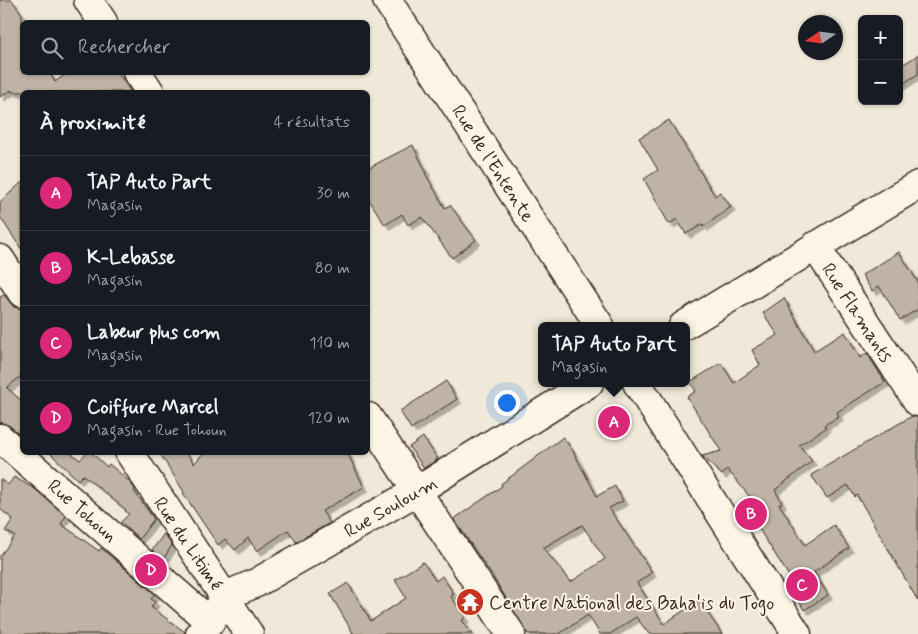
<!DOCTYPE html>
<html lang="fr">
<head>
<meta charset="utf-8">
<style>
  :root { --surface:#171b24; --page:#20242c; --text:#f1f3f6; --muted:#9ea1a6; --line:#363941; --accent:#db2777 }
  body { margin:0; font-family:Mynerve,sans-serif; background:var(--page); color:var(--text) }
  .controls { position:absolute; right:15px; top:15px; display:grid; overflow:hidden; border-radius:8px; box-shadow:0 1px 4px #0004 }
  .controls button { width:45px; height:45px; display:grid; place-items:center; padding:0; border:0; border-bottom:1px solid var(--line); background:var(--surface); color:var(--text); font:25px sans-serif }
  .compass { position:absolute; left:798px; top:15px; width:45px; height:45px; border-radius:50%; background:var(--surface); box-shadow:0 1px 4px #0004; rotate:257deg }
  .you { position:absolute; left:506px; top:402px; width:18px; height:18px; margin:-12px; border:4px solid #fff; border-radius:50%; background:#1a73e8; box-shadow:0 0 0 8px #1a73e833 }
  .badge { display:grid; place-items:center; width:32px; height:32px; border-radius:50%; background:var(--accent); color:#fff; font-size:16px; font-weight:700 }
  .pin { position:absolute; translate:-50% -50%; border:2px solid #fff; box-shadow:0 1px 5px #0006 }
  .popup { position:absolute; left:538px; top:322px; width:152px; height:65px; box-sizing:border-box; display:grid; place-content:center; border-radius:8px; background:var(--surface); filter:drop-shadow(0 1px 4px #0005); font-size:16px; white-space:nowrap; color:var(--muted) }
  .popup b { font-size:19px; color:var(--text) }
  .popup::after { content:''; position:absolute; left:50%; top:100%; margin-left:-10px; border:10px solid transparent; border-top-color:var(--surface) }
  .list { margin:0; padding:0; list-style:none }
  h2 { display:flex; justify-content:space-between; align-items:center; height:65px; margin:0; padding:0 20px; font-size:21px }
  h2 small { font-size:16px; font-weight:400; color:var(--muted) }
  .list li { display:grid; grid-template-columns:32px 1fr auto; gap:15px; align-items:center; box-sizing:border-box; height:75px; padding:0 20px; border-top:1px solid var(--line) }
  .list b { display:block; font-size:19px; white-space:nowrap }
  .list p { margin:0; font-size:16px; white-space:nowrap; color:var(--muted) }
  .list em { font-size:16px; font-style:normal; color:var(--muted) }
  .icon { flex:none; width:28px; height:28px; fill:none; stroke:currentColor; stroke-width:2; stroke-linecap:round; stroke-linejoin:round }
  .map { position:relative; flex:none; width:918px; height:634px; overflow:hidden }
  .search { position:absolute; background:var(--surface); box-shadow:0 1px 4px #0004; left:20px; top:20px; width:350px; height:55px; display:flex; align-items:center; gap:12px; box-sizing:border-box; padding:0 18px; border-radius:8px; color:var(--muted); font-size:19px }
  .panel { position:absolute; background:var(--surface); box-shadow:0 1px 4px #0004; left:20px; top:90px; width:350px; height:365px; border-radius:8px }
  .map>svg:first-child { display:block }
</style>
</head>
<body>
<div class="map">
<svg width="918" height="634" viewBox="0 0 918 634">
  <defs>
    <filter id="shadow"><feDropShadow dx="4.5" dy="4.5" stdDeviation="0" flood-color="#0004"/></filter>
  </defs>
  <rect width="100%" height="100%" fill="#f0e9d9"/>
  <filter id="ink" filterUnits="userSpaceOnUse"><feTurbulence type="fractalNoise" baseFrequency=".02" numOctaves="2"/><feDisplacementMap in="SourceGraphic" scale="10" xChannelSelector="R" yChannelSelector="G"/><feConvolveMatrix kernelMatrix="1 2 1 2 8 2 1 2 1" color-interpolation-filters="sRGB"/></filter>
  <g filter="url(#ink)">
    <g fill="#beb3a4" stroke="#3b2a1e" fill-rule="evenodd" filter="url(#shadow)">
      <polygon points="0,0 12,0 22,14 22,72 49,72 55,82 68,72 117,72 131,92 12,92 11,90 0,97"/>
      <polygon points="918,55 918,74 899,86 899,67"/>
      <polygon points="669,120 715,196 720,192 731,207 703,227 703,224 686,234 677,219 669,224 644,179 658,170 639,138"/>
      <polygon points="413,145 426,172 425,173 445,208 450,205 476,240 452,258 422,217 408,225 402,214 385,225 368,198 368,168"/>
      <polygon points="22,182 22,250 0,217 0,202"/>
      <polygon points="899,252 918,282 918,309 900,320 879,286 872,291 862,275"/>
      <polygon points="4,295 14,307 22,309 22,375 7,388 22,401 22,437 10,426 0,422 0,297"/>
      <polygon points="784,298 814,351 845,332 860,358 867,353 885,382 837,412 839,417 824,425 826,428 799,445 812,461 775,490 782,503 779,504 805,545 834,525 849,548 814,572 828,595 804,610 796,596 800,593 755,523 759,520 752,511 758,507 727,469 722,475 702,456 721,451 687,397 696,391 690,382 721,363 734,383 760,365 752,350 778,335 763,313"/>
      <polygon points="446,381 457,399 411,429 400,411"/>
      <polygon points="912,416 918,417 918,601 857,495 855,497 848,485 827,498 811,475"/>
      <polygon points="423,437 438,459 424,468 409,447"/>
      <path d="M563 437 573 451 597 496 615 486 623 501 609 508 652 572 637 583 664 624 699 600 722 634H649L636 617 610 634H600L588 615 559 634H528L493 577 454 519 502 486 501 484ZM582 525 605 559 571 582 543 548Z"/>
      <polygon points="49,452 70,452 80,460 87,452 91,452 107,467 109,464 129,481 135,489 134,491 154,519 139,539 121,522 129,514 125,511 126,510 83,475 78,480"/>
      <polygon points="159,452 187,452 194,464 204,452 347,452 364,487 322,511 330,523 296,542 288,530 257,551 248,538 235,550 225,539 218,545 183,493 184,492"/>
      <polygon points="14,477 35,489 66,516 61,524 99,551 101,548 155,594 151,599 155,602 151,607 185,632 185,634 0,634 0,556 15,536 5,531 13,519 0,509 0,479 8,485"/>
      <polygon points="164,534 172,545 163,560 152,550"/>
      <polygon points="423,562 436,581 442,576 454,594 451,596 465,618 462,620 472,634 351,634 353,633 330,594 348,583 371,621 406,598 395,580"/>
    </g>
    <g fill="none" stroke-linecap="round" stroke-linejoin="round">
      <defs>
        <g id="minor">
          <polyline points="88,0 103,22"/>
          <polyline points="387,0 600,326"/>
          <polyline points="137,72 150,92"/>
          <polyline points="815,246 918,402"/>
          <polyline points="0,259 22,293"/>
          <polyline points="683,326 918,185"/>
          <polyline points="637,383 797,634"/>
          <polyline points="368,417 511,634"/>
          <polyline points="0,438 210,622"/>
          <polyline points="129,452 249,634"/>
          <polyline points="200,634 210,622 225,596 256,583 417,491 589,383"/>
        </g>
      </defs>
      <use href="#minor" stroke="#3b2a1e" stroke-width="31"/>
      <use href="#minor" stroke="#fcf5e5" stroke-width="28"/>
    </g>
  </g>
  <defs>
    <symbol id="temple-disc" viewBox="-11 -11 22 22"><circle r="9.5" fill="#c8321e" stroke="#fcf5e5"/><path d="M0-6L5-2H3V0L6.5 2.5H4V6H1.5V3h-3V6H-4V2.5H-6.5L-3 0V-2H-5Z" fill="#fff"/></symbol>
  </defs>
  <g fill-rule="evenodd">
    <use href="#temple-disc" x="454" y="586" width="32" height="32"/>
  </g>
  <g text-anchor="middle" stroke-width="4" stroke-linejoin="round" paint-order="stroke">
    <g font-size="19" fill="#3b2a1e" stroke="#fcf5e5">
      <text transform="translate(494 163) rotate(57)" y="7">Rue de l'Entente</text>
      <text transform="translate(858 312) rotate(57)" y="7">Rue Flamants</text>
      <text transform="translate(390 506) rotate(-30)" y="7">Rue Souloum</text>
      <text transform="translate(83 510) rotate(41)" y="7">Rue Tohoun</text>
      <text transform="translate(189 543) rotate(56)" y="7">Rue du Litimé</text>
    </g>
    <g font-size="19" fill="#3b2a1e" stroke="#fcf5e5" text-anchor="start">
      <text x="489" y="609">Centre National des Baha'is du Togo</text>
    </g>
  </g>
</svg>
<div class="controls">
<button>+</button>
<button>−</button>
</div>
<svg class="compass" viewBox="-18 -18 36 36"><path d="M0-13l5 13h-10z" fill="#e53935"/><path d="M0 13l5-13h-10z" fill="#9ea1a6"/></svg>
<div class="you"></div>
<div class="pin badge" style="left:614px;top:422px">A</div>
<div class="popup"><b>TAP Auto Part</b>Magasin</div>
<div class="pin badge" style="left:751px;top:514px">B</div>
<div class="pin badge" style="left:802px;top:585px">C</div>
<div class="pin badge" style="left:151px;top:570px">D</div>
<div class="search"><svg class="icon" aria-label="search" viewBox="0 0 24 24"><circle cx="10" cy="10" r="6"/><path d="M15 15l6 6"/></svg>Rechercher</div>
<section class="panel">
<h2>À proximité<small>4 résultats</small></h2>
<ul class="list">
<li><span class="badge">A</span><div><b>TAP Auto Part</b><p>Magasin</p></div><em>30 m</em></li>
<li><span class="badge">B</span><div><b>K-Lebasse</b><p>Magasin</p></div><em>80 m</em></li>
<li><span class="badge">C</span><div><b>Labeur plus com</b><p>Magasin</p></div><em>110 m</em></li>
<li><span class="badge">D</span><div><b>Coiffure Marcel</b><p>Magasin · Rue Tohoun</p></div><em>120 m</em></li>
</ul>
</section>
</div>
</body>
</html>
